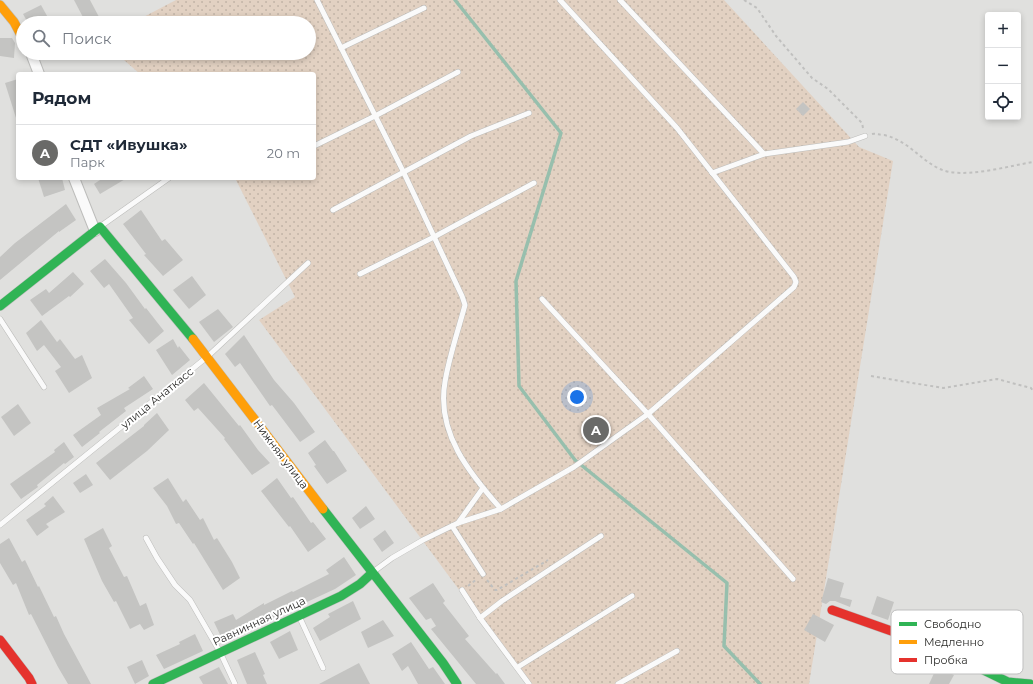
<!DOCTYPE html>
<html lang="ru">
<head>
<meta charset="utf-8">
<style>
  :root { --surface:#fff; --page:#f2f2f3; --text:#1f2937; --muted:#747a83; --line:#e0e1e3; --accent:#6a6a68 }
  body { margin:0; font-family:Montserrat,sans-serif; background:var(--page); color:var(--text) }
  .controls { position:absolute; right:12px; top:12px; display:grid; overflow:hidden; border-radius:4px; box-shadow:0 2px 6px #0003 }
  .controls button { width:36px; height:36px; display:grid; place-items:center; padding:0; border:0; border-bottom:1px solid var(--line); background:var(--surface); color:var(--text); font:20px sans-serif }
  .you { position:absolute; left:577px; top:397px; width:14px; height:14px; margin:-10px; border:3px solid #fff; border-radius:50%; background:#1a73e8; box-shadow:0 0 0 6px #1a73e833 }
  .badge { display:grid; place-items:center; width:26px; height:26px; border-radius:50%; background:var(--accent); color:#fff; font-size:13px; font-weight:700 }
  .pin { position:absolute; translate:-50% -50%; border:2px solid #fff; box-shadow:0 1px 4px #0006 }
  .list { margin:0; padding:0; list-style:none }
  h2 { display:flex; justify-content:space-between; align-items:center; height:52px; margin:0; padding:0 16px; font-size:17px }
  h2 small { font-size:13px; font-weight:400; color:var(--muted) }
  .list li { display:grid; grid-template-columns:26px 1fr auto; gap:12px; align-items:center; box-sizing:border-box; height:56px; padding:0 16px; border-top:1px solid var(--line) }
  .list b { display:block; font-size:15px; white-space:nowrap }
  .list p { margin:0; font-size:13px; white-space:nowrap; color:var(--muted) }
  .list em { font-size:13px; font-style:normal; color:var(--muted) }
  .icon { flex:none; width:22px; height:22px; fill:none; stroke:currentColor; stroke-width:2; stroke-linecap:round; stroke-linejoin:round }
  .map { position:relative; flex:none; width:1033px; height:684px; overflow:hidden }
  .search { position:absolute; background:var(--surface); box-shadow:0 2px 6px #0003; left:16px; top:16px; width:300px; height:44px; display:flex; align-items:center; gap:10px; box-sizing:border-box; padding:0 14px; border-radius:22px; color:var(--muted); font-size:15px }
  .panel { position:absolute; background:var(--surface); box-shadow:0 2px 6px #0003; left:16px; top:72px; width:300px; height:108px; border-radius:4px }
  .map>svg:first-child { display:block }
</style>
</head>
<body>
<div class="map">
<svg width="1033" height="684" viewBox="0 0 1033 684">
  <defs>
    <pattern id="park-dots" width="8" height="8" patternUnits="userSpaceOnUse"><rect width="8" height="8" fill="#e2d1c2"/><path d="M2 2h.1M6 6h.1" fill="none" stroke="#c2b4a7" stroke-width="1.8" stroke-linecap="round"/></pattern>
  </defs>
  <rect width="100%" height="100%" fill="#e0e0de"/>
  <polygon fill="url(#park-dots)" points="176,0 724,0 859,147 893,161 809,684 529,684 259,320 295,297 235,178 314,178 314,74 140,74 116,53 309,53 309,23 132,23"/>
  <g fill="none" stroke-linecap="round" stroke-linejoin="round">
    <polyline stroke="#97bfad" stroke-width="3.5" points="455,0 561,133 516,281 519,386 575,460 727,583 724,646 760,684"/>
  </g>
  <g fill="#c4c4c2">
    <polygon points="74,0 90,0 99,17 86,23"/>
    <polygon points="41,5 51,23 28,23 23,14"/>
    <polygon points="0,38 12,38 15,43 14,58 0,56"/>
    <polygon points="18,79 18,117 16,118 5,83"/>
    <polygon points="803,102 810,109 803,116 796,109"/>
    <polygon points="38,178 62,178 65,190 44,197"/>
    <polygon points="103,178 127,178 100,194 94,184"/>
    <polygon points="66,204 76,220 59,232 59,231 0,280 0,257 15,243"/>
    <polygon points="141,210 162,241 165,239 183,260 163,276 144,255 146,254 123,224"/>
    <polygon points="105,259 126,283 145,309 146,308 164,331 149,344 129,320 133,318 109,284 104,288 90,271"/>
    <polygon points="73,272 84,284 70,297 69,296 42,316 30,300 46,289 49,293"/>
    <polygon points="192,276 206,295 189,309 173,290"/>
    <polygon points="218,309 233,327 214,342 199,322"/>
    <polygon points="41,320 57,342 60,339 75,359 82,355 92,378 69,393 55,371 61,367 44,345 37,351 26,333"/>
    <polygon points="244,335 274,380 294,403 315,432 300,442 272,405 270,406 240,363 235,367 225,354"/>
    <polygon points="173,339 178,348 179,346 190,360 172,375 156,350"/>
    <polygon points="144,376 153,389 124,408 126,411 99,432 100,433 82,447 73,435 101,415 97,408 130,389 128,388"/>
    <polygon points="204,383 239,426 240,425 258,450 270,463 252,475 224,439 225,438 198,408 194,411 185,400"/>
    <polygon points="18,404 31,423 14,436 1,417"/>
    <polygon points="157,413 169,430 147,451 110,480 96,463 144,426 144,425"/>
    <polygon points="325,440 333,451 334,451 347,471 327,484 314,466 316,465 308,453"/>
    <polygon points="64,442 74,457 65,464 64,463 37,485 38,487 21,499 10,484 55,452 54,450"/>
    <polygon points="86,474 93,485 80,493 73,483"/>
    <polygon points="168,478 183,502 186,499 200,520 203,518 214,540 217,538 232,562 240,578 223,590 194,543 193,544 179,523 176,524 167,506 153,488"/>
    <polygon points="277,478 291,498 293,497 311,523 313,522 326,539 308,552 290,526 289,527 261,491"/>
    <polygon points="53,496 65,512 46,524 49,527 37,536 26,520 46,506 44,504"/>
    <polygon points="366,506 375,519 360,529 352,518"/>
    <polygon points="103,528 112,546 109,548 124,577 127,576 140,606 146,603 154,625 144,630 140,624 130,629 116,601 114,602 102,581 84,539"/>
    <polygon points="385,530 394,543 382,552 373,539"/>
    <polygon points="9,538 22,562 25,560 38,587 39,586 54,617 56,616 64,634 91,684 68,684 58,667 31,614 29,615 16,583 13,585 0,563 0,544"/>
    <polygon points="344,557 356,575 335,589 223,641 214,622 233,614 236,620 264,603 264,605 292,591 293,592 329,574 326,570"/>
    <polygon points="828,578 844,583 840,597 852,600 850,607 835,601 830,601 826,604 821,602"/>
    <polygon points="433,583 445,601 443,603 469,636 465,639 496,674 497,673 505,684 476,684 431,629 436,626 431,618 426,620 409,598"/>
    <polygon points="877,596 894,602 888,620 871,614"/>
    <polygon points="353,601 361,619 320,641 313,628 330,617 328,614"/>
    <polygon points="813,614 834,625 825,642 804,630"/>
    <polygon points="383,620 394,636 368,648 361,632"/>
    <polygon points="290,631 298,650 279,659 270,642"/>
    <polygon points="195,634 203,651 164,669 156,655 180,644 179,642"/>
    <polygon points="411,642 429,669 433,667 445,684 418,684 408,666 402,671 392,654"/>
    <polygon points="255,652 265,674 263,675 267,684 247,684 237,660"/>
    <polygon points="142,660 149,676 135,684 127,667"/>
    <polygon points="359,663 370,684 319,684"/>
    <polygon points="219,667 228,684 203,684 199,677"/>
    <polygon points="937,667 954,675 949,684 929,684"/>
  </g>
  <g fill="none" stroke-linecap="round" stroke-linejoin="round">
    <defs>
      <g id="lane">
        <path d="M317 0 403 171 462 296 465 305C458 331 449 357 445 382 436 433 470 474 501 509"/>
        <polyline points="620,0 764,154"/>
        <polyline points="341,48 424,8"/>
        <polyline points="314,146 375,116 458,72"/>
        <polyline points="712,173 764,154 848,142 865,136"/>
        <polyline points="333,210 471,136 529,113"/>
        <polyline points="101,226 169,178"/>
        <polyline points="360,274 434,237 534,183"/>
        <polyline points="542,299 648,414 793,579"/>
        <polyline points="0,319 44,387"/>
        <polyline points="458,523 483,488"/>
        <polyline points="0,525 207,357 308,263"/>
        <polyline points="452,526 483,574"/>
        <polyline points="146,538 157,558 175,585 190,600 220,652 235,684"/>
        <polyline points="373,572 392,558 423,540 458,523 501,509 574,467 648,414 794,287 796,282 794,277 677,128 560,0"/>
        <polyline points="462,590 480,618 529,684"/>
        <polyline points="299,616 323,668"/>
        <polyline points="480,618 502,601 601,536"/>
        <polyline points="518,667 632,596"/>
        <polyline points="618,684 677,651"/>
      </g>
      <g id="street">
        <polyline points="31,53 39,74"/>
        <polyline points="74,178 95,231"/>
      </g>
      <g id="fast">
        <polyline points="0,306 100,227 193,339"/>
        <polyline points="323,509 443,663 457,684"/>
        <polyline points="973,665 1008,682 1030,684"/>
        <polyline points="153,684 341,596 360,584 372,573"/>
      </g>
      <g id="slow">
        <polyline points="0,5 14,22 23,39"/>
        <polyline points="193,339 323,509"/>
      </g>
      <g id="jam">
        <polyline points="832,610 931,645 973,665"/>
        <polyline points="0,640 29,678 32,684"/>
      </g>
    </defs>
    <use href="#lane" stroke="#bdbdbb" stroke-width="6"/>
    <use href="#street" stroke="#bdbdbb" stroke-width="12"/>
    <use href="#fast" stroke="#bdbdbb" stroke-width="10"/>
    <use href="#slow" stroke="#bdbdbb" stroke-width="10"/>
    <use href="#jam" stroke="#bdbdbb" stroke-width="10"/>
    <g stroke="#c0c0bf" stroke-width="2" stroke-dasharray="3 3" stroke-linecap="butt">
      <polyline points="744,0 757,8 776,36 812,78 828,89 862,123 863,128"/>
      <path d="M872 134C876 133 879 135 884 135 912 141 925 168 950 172 974 176 1009 166 1033 162"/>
      <polyline points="871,376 943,388 997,379 1031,388 1033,391"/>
      <polyline points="487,580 495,590 497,590 548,560"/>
      <polyline points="468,586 477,579"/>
    </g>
    <use href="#lane" stroke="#fafafa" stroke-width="5"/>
    <use href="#street" stroke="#fafafa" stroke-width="10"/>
    <use href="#fast" stroke="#30b455" stroke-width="9"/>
    <use href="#slow" stroke="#ff9f0a" stroke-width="9"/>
    <use href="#jam" stroke="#e5322d" stroke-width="9"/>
  </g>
  <g text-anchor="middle" stroke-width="4" stroke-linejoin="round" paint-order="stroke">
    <g font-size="11" fill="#2b2b29" stroke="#fff">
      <text transform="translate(157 398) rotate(-39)" y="4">улица Анаткасс</text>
      <text transform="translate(281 454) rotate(53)" y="4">Нижняя улица</text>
      <text transform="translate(259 621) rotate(-25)" y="4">Равнинная улица</text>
    </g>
  </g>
  <rect x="891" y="610" width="132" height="64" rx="6" fill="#fff" stroke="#bfbfbf" stroke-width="1"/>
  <rect x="899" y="622" width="18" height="4" fill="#30b455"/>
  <rect x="899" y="640" width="18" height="4" fill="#ff9f0a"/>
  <rect x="899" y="658" width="18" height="4" fill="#e5322d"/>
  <g font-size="11" fill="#2b2b29">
    <text x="924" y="628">Свободно</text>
    <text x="924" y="646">Медленно</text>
    <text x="924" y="664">Пробка</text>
  </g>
</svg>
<div class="controls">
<button>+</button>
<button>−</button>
<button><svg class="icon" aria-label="locate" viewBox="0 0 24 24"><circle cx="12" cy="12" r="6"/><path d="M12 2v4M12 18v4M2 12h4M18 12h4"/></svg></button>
</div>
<div class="you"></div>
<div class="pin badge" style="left:596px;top:430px">A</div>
<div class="search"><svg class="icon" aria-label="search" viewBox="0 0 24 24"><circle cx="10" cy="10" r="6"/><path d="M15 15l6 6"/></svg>Поиск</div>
<section class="panel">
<h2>Рядом<small></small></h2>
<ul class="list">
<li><span class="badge">A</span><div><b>СДТ «Ивушка»</b><p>Парк</p></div><em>20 m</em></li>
</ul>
</section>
</div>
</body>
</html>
